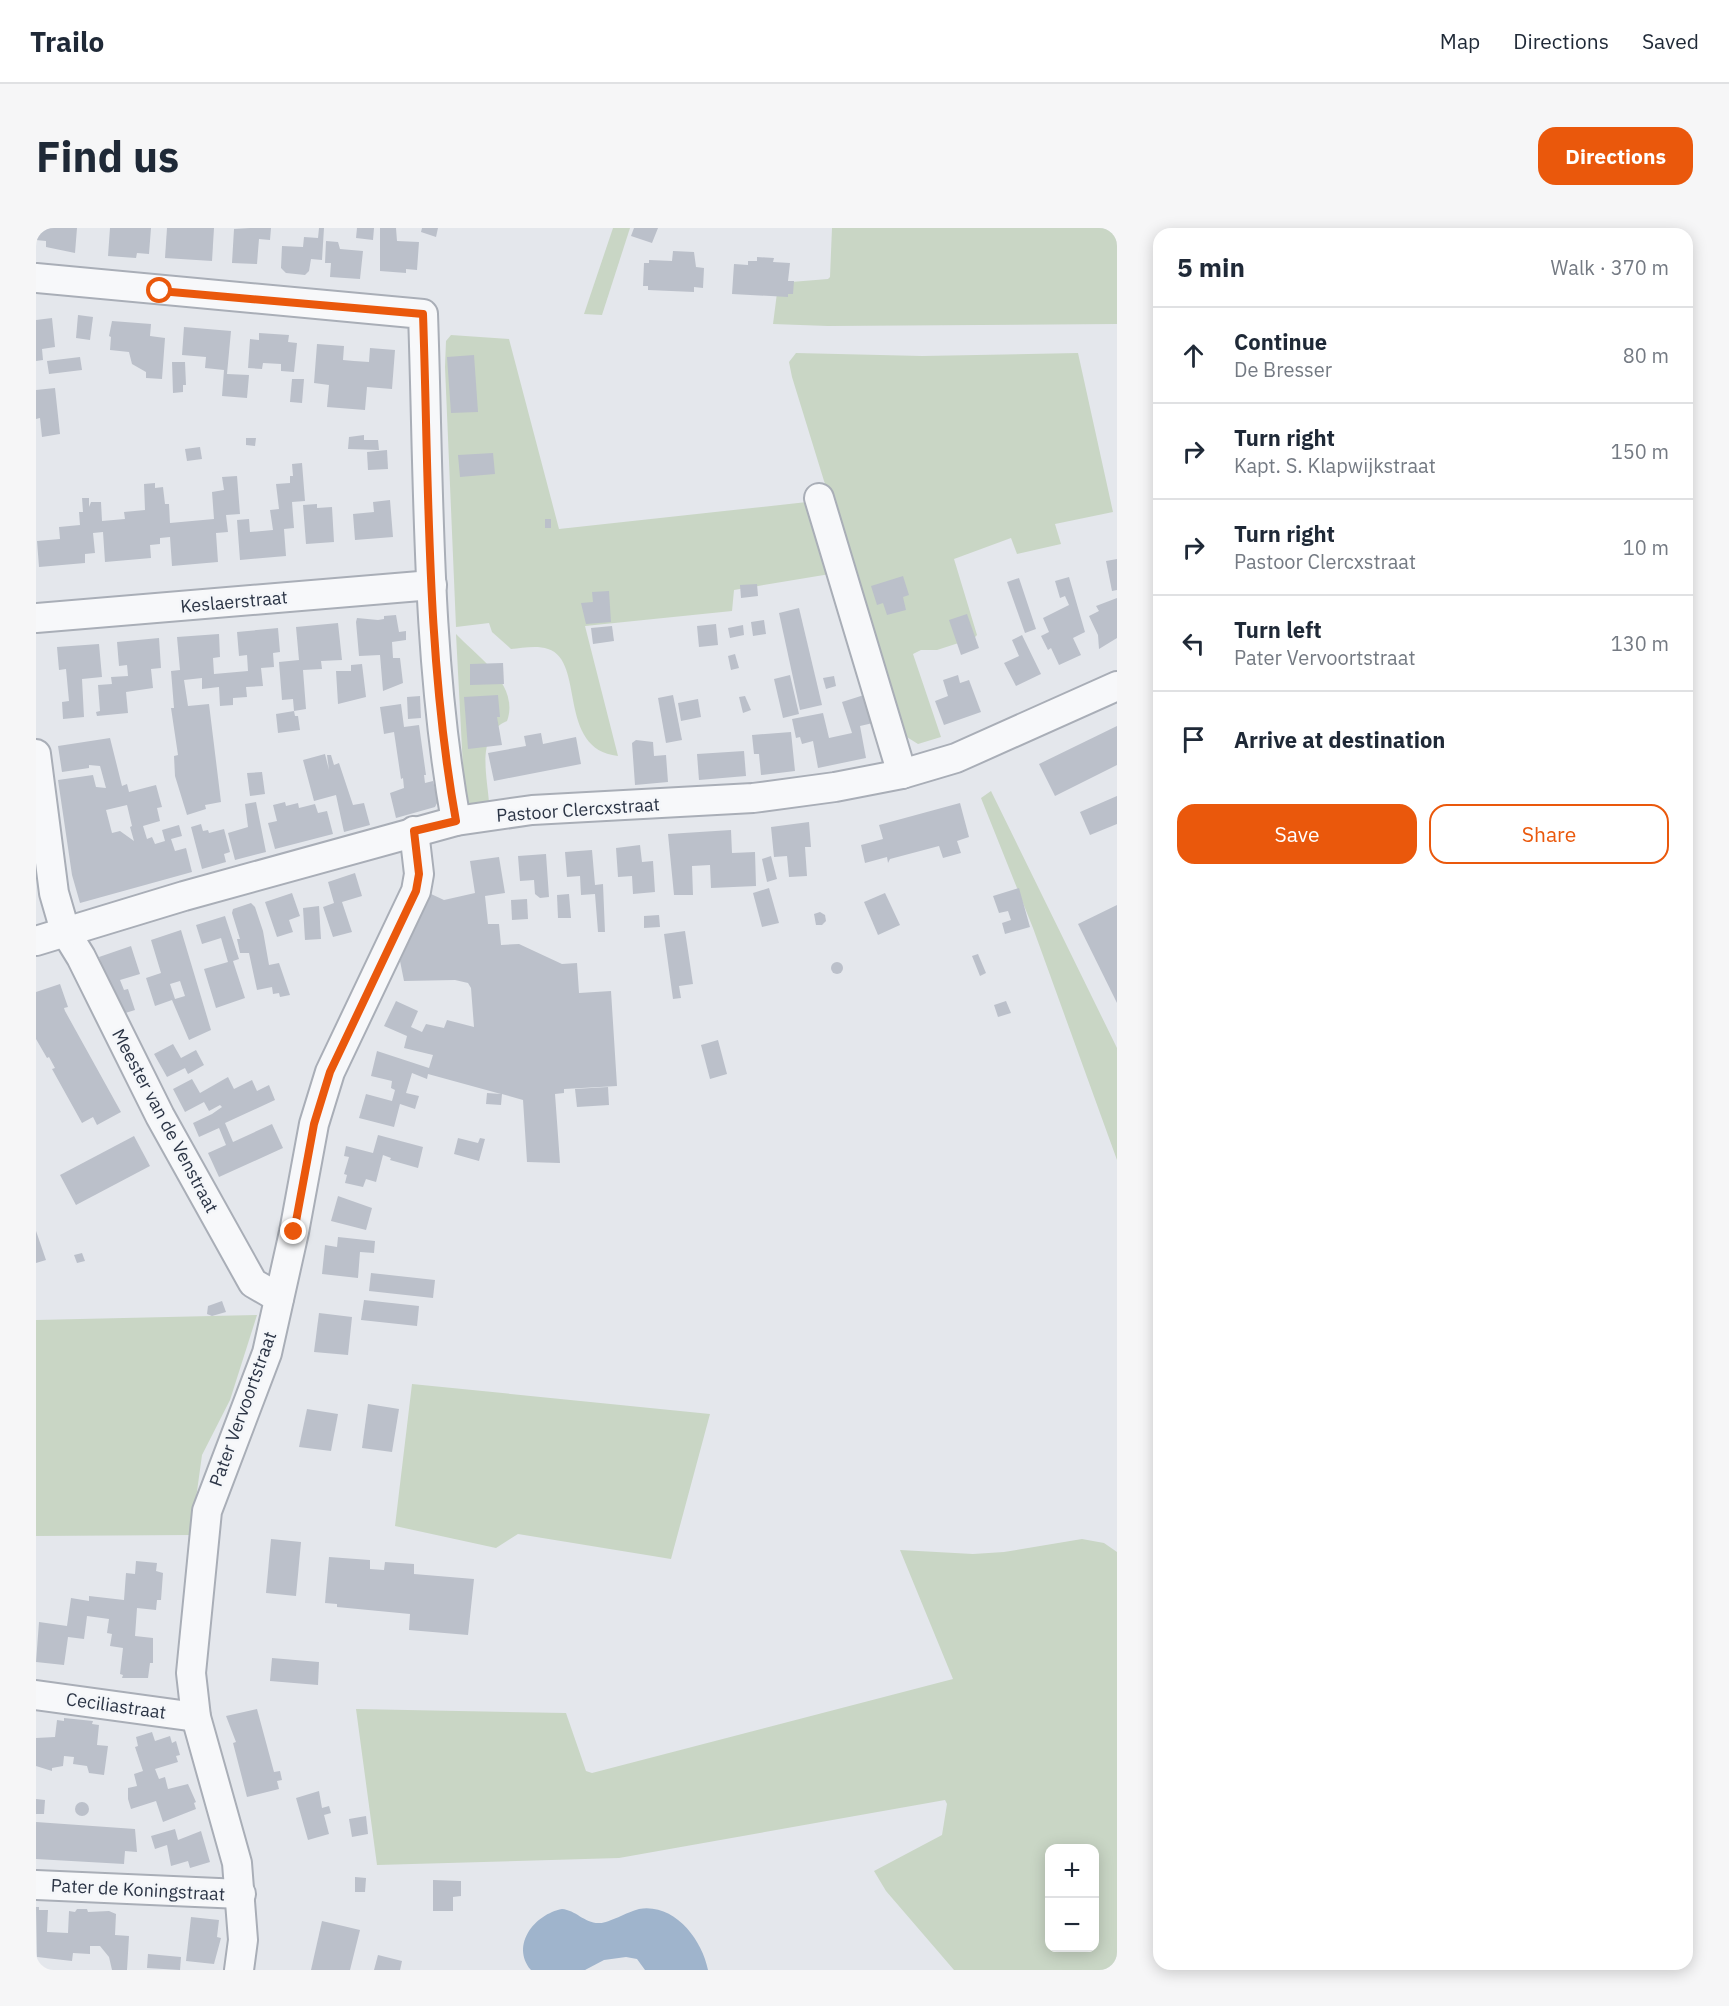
<!DOCTYPE html>
<html lang="en">
<head>
<meta charset="utf-8">
<style>
  :root { --surface:#fff; --page:#f6f6f7; --text:#1f2937; --muted:#747a83; --line:#e0e1e3; --accent:#ea580c }
  body { margin:0; font-family:"IBM Plex Sans",sans-serif; background:var(--page); color:var(--text) }
  .controls { position:absolute; right:18px; bottom:18px; display:grid; overflow:hidden; border-radius:12px; box-shadow:0 3px 15px #0003 }
  .controls button { width:54px; height:54px; display:grid; place-items:center; padding:0; border:0; border-bottom:2px solid var(--line); background:var(--surface); color:var(--text); font:30px sans-serif }
  .stop { position:absolute; width:18px; height:18px; margin:-14px; border:4px solid #ea580c; border-radius:50%; background:#fff }
  .stop.end { background:#ea580c; border-color:#fff; box-shadow:0 2px 6px #0008 }
  .list { margin:0; padding:0; list-style:none }
  h2 { display:flex; justify-content:space-between; align-items:center; height:78px; margin:0; padding:0 24px; font-size:26px }
  h2 small { font-size:20px; font-weight:400; color:var(--muted) }
  .list li { display:grid; grid-template-columns:39px 1fr auto; gap:18px; align-items:center; box-sizing:border-box; height:96px; padding:0 24px; border-top:2px solid var(--line) }
  .list b { display:block; font-size:22px; white-space:nowrap }
  .list p { margin:0; font-size:20px; white-space:nowrap; color:var(--muted) }
  .list em { font-size:20px; font-style:normal; color:var(--muted) }
  .actions { display:flex; gap:12px; padding:18px 24px }
  .actions a { flex:1; padding:14px 0; border:2px solid var(--accent); border-radius:18px; text-align:center; font-size:21px; color:var(--accent) }
  .actions .main { background:var(--accent); color:#fff }
  .icon { flex:none; width:33px; height:33px; fill:none; stroke:currentColor; stroke-width:2; stroke-linecap:round; stroke-linejoin:round }
  .map { position:relative; flex:none; width:1081px; height:1742px; overflow:hidden; border-radius:18px }
  header { display:flex; align-items:center; gap:36px; box-sizing:border-box; height:84px; padding:0 30px; background:var(--surface); border-bottom:2px solid var(--line) }
  header strong { font-size:28px }
  nav { display:flex; gap:33px; margin-inline-start:auto; font-size:21px }
  .intro { display:flex; align-items:center; justify-content:space-between; box-sizing:border-box; height:144px; padding:0 36px }
  h1 { margin:0; font-size:42px }
  .button { padding:15px 27px; border-radius:18px; background:var(--accent); color:#fff; font-size:21px; font-weight:700 }
  main { display:flex; gap:36px; padding:0 36px }
  aside { flex:1; background:var(--surface); border-radius:18px; box-shadow:0 3px 15px #0003 }
  .map>svg:first-child { display:block }
</style>
</head>
<body>
<header>
<strong>Trailo</strong>
<nav><a>Map</a><a>Directions</a><a>Saved</a></nav>
</header>
<div class="intro"><h1>Find us</h1><a class="button">Directions</a></div>
<main>
<div class="map">
<svg width="1081" height="1742" viewBox="0 0 1081 1742">
  <rect width="100%" height="100%" fill="#e4e7ec"/>
  <g fill="#c9d6c5" fill-rule="evenodd">
    <polygon points="577,0 594,0 566,87 548,86"/>
    <polygon points="796,0 1081,0 1081,96 792,98 737,96 741,65 755,54 792,51 794,49"/>
    <path d="M415 107 473 111 523 301 771 274 794 346 698 362 696 383 549 398 582 528C520 521 550 433 512 421 501 417 486 420 475 421L456 404 453 395 420 399 409 139 410 113Z"/>
    <polygon points="760,125 886,128 1042,125 1077,284 1019,296 1025,316 981,326 975,310 918,331 941,407 938,410 901,422 885,422 877,426 905,509 882,516 866,506 756,149 753,134"/>
    <path d="M420 406C442 429 484 457 471 493 440 506 451 547 453 574L429 578Z"/>
    <polygon points="955,563 1081,820 1081,932 997,700 945,570"/>
    <polygon points="221,1087 194,1172 166,1227 155,1307 0,1308 0,1092"/>
    <polygon points="376,1156 674,1186 635,1331 482,1306 460,1320 359,1298"/>
    <path d="M1046 1311 1068 1315 1081 1324V1742H918L850 1663 838 1643 906 1607 911 1576 909 1572 583 1630 341 1637 320 1481 530 1485 550 1543 556 1545 917 1451 864 1322 937 1326 968 1324ZM1014 1620H1058V1720H1014Z"/>
  </g>
  <path fill="#9fb4cc" d="M526 1681C540 1682 549 1696 564 1695 573 1695 591 1684 603 1681 638 1675 666 1711 672 1742H609L601 1731 590 1729 568 1732 549 1742H495C474 1717 499 1686 526 1681Z"/>
  <g fill="#bbc0ca" fill-rule="evenodd">
    <polygon points="0,0 41,0 39,25 10,19 10,13 0,12"/>
    <polygon points="74,0 115,0 113,26 101,25 100,30 72,28"/>
    <polygon points="131,0 178,0 176,33 129,30"/>
    <polygon points="214,0 235,0 234,12 223,11 221,36 196,35 198,1"/>
    <polygon points="283,0 288,0 286,32 275,31 273,43 269,47 250,45 245,40 246,18 267,19 268,9 282,10"/>
    <polygon points="321,0 338,0 337,12 320,10"/>
    <polygon points="344,0 360,0 361,13 383,14 381,42 370,41 370,45 344,43"/>
    <polygon points="386,0 402,0 400,9 385,4"/>
    <polygon points="598,0 622,0 616,15 595,8"/>
    <polygon points="290,13 302,14 304,21 327,23 324,51 294,49 295,35 289,35"/>
    <polygon points="637,23 658,24 660,39 668,40 667,60 658,59 658,64 612,62 612,58 607,58 608,35 613,35 613,32 636,33"/>
    <polygon points="721,29 738,30 737,34 754,35 752,53 758,53 757,66 752,66 752,69 696,66 698,36 712,37 712,33 721,33"/>
    <polygon points="42,87 57,89 54,112 40,110"/>
    <polygon points="16,90 19,119 6,121 7,132 0,133 0,92"/>
    <polygon points="76,93 115,96 114,108 129,110 126,151 110,150 110,144 96,136 93,124 74,122 75,109 73,108"/>
    <polygon points="148,99 195,103 191,146 213,147 211,170 186,168 188,142 169,140 170,129 146,127"/>
    <polygon points="223,105 253,107 252,114 261,115 258,144 245,143 245,136 227,135 226,141 212,140 214,111 223,112"/>
    <polygon points="281,116 308,118 307,132 318,133 333,134 334,120 359,122 356,161 331,159 329,182 291,179 293,157 278,155"/>
    <polygon points="438,127 442,184 415,185 411,129"/>
    <polygon points="44,129 46,142 13,146 11,133"/>
    <polygon points="136,134 149,134 150,157 147,157 147,164 137,165"/>
    <polygon points="256,151 268,151 266,175 254,174"/>
    <polygon points="19,160 24,206 6,209 4,190 0,191 0,162"/>
    <polygon points="328,207 328,212 342,212 343,222 312,221 313,209"/>
    <polygon points="210,210 220,210 219,218 210,217"/>
    <polygon points="164,219 166,231 151,233 149,221"/>
    <polygon points="351,222 352,241 332,242 331,224"/>
    <polygon points="457,225 459,246 424,249 422,227"/>
    <polygon points="266,235 269,273 256,274 258,300 248,301 250,328 204,332 201,292 213,291 214,304 237,302 234,282 243,281 240,256 254,255 254,248 257,248 256,236"/>
    <polygon points="201,248 204,286 190,287 192,304 180,305 182,334 136,338 134,309 124,310 124,316 114,317 115,330 69,334 67,304 57,305 59,325 49,326 49,335 3,339 1,313 24,311 23,299 44,297 43,284 47,284 46,270 53,270 53,279 55,274 65,274 66,293 89,291 88,284 109,282 108,256 119,255 119,260 127,259 129,276 133,276 134,295 178,291 176,264 188,262 186,249"/>
    <polygon points="354,272 357,309 319,312 317,286 338,284 337,274"/>
    <polygon points="281,276 281,280 296,279 298,314 270,316 267,277"/>
    <rect x="509" y="291" width="6" height="9"/>
    <polygon points="1081,331 1081,362 1076,363 1070,333"/>
    <polygon points="867,348 873,367 867,369 870,382 851,387 847,375 841,377 835,358"/>
    <polygon points="1033,349 1049,404 1037,410 1045,427 1023,437 1015,420 1012,422 1005,408 1013,404 1007,390 1033,377 1029,368 1024,370 1019,353"/>
    <polygon points="983,350 1000,401 989,405 971,354"/>
    <polygon points="721,356 722,368 705,370 704,357"/>
    <polygon points="573,363 575,394 550,396 545,375 557,374 556,364"/>
    <polygon points="1081,370 1081,410 1063,421 1062,407 1053,388 1063,383 1060,378"/>
    <polygon points="763,380 786,477 764,482 743,385"/>
    <polygon points="931,386 943,420 925,427 913,392"/>
    <polygon points="360,387 363,404 370,403 370,412 356,414 357,430 364,430 367,455 347,463 344,427 323,428 320,394 321,390 342,392 348,391 348,388"/>
    <polygon points="728,392 730,406 717,408 715,394"/>
    <polygon points="302,395 306,432 285,433 286,441 267,442 270,481 258,483 257,471 246,472 243,434 263,432 260,399"/>
    <polygon points="680,396 682,417 663,419 661,398"/>
    <polygon points="707,397 708,407 694,410 692,400"/>
    <polygon points="576,398 578,413 557,416 555,400"/>
    <polygon points="242,400 244,424 237,425 238,439 225,440 227,458 210,459 211,469 197,470 197,477 184,478 183,459 166,461 166,450 148,452 152,478 173,476 185,574 169,577 170,581 151,587 139,548 138,528 142,527 135,480 138,480 135,443 144,442 141,409 183,406 184,429 177,430 178,446 212,443 211,427 203,428 201,404"/>
    <polygon points="986,407 1005,446 980,458 968,435 983,428 976,412"/>
    <polygon points="123,410 125,440 115,441 117,460 90,464 92,485 61,488 60,484 64,483 62,457 76,456 75,449 92,448 91,437 83,438 81,414"/>
    <polygon points="63,416 66,449 46,451 48,489 27,491 26,474 33,473 30,441 23,442 21,419"/>
    <polygon points="699,426 703,440 695,442 692,428"/>
    <polygon points="467,435 468,456 434,457 434,436"/>
    <polygon points="326,436 330,469 302,476 300,443 315,443 315,437"/>
    <polygon points="754,447 763,486 747,490 738,451"/>
    <polygon points="922,447 924,455 933,452 945,484 908,497 899,473 912,468 907,452"/>
    <polygon points="798,448 800,458 790,461 787,450"/>
    <polygon points="462,467 464,489 461,489 466,517 432,521 428,469"/>
    <polygon points="637,467 646,512 630,515 622,470"/>
    <polygon points="828,467 837,495 824,498 830,530 782,540 777,513 766,516 764,509 760,510 756,491 787,485 793,510 816,505 806,474"/>
    <polygon points="384,468 385,490 372,491 371,469"/>
    <polygon points="709,468 715,482 707,485 703,469"/>
    <polygon points="662,471 665,489 645,493 642,475"/>
    <polygon points="365,476 368,499 383,497 390,547 388,547 389,555 397,553 402,573 399,579 360,590 354,565 368,560 367,550 365,551 358,504 348,506 344,479"/>
    <polygon points="258,483 259,488 262,488 264,502 242,505 240,486"/>
    <polygon points="1081,498 1081,537 1019,568 1003,536"/>
    <polygon points="755,504 759,543 725,547 723,526 718,526 716,507"/>
    <polygon points="505,505 507,516 540,509 545,536 458,553 452,525 490,518 488,508"/>
    <path d="M74 510 86 558 91 556 93 564 120 557 126 579 121 580 124 593 107 598 111 611 116 609 119 616 129 613 126 602 143 597 146 608 135 611 139 623 150 620 156 644 44 675 36 647 22 552 57 547 60 559 70 560 64 538 53 537V540L26 544 22 518ZM91 577 96 598 94 599 98 613 84 603 76 605 70 582Z"/>
    <polygon points="600,512 617,514 618,528 630,527 632,554 599,557 596,515"/>
    <polygon points="708,523 710,548 663,552 661,526"/>
    <polygon points="289,526 293,542 291,527 295,527 298,537 303,535 317,577 328,575 334,597 308,604 300,567 278,573 267,532"/>
    <polygon points="226,544 229,566 214,568 211,545"/>
    <polygon points="1081,568 1081,596 1054,607 1044,584"/>
    <polygon points="220,574 230,624 199,632 192,605 212,599 209,576"/>
    <polygon points="249,574 250,578 262,575 263,580 279,576 282,585 291,583 297,606 239,621 232,595 241,593 237,577"/>
    <polygon points="924,575 933,609 921,613 925,625 907,630 903,618 854,631 852,635 851,629 829,635 825,617 847,611 843,597"/>
    <polygon points="773,594 775,619 769,619 771,648 753,649 751,628 738,629 735,599"/>
    <polygon points="165,596 167,603 172,602 173,605 188,601 194,624 188,626 190,634 166,641 155,599"/>
    <polygon points="695,602 696,625 719,624 720,658 675,660 674,637 656,638 657,667 638,667 632,606"/>
    <polygon points="604,617 606,634 617,633 619,664 597,666 596,648 582,649 580,620"/>
    <polygon points="556,622 559,657 567,656 569,704 562,704 559,666 545,667 544,648 531,649 529,624"/>
    <polygon points="510,626 513,669 504,670 499,666 498,652 484,653 482,628"/>
    <polygon points="735,628 741,651 731,654 726,631"/>
    <polygon points="463,629 469,665 449,668 452,696 463,696 465,717 483,716 526,736 541,735 543,765 575,763 581,858 528,861 528,865 519,866 524,935 491,934 487,872 466,866 465,877 450,876 451,865 465,866 392,846 391,851 376,845 370,865 383,868 379,881 364,876 358,899 323,890 330,866 356,873 359,862 355,860 356,853 335,848 341,823 393,840 397,827 368,820 371,808 348,798 360,773 382,783 375,799 386,804 390,796 408,800 411,792 438,799 435,760 432,755 419,752 368,753 364,733 395,666 408,672 439,665 434,633"/>
    <polygon points="319,645 326,668 306,674 316,704 297,709 287,679 298,675 292,654"/>
    <polygon points="733,660 743,695 726,699 717,665"/>
    <polygon points="983,660 994,699 969,706 966,695 975,692 972,683 963,685 957,668"/>
    <polygon points="256,665 264,688 253,692 257,704 241,709 229,674"/>
    <polygon points="849,665 864,697 842,707 828,674"/>
    <polygon points="533,666 535,690 522,690 521,667"/>
    <polygon points="491,671 492,691 476,692 475,672"/>
    <polygon points="215,675 219,679 227,703 233,737 243,735 254,767 244,769 243,765 237,766 236,759 221,762 213,725 204,725 201,711 204,711 196,685 197,681"/>
    <polygon points="1081,677 1081,775 1042,696"/>
    <polygon points="283,678 285,711 269,712 267,680"/>
    <polygon points="784,684 789,687 790,693 786,697 780,697 778,686"/>
    <polygon points="623,687 624,699 608,700 608,688"/>
    <polygon points="189,688 203,731 197,733 209,770 180,780 168,741 192,734 185,710 166,716 160,697"/>
    <path d="M145 702 175 802 153 812 136 772 119 778 110 750 125 745 115 712ZM144 753 149 768 139 771 134 756Z"/>
    <polygon points="649,703 657,756 643,758 645,770 637,771 628,706"/>
    <polygon points="95,718 104,746 84,752 88,762 92,761 99,782 83,787 63,729"/>
    <polygon points="942,726 950,745 944,748 936,728"/>
    <circle cx="801" cy="740" r="6"/>
    <polygon points="24,756 32,779 28,780 29,783 85,884 61,897 57,889 46,895 16,841 19,840 13,829 11,830 0,811 0,764"/>
    <polygon points="970,773 975,785 962,789 958,777"/>
    <polygon points="682,812 691,846 674,851 665,817"/>
    <polygon points="137,816 145,830 160,822 168,837 152,846 149,840 131,849 118,826"/>
    <polygon points="192,849 198,861 216,852 221,863 233,857 239,872 189,895 197,914 236,896 247,920 183,949 172,925 190,917 183,900 163,909 157,895 176,886 186,879 184,877 173,883 168,874 149,884 137,861 156,851 164,865"/>
    <polygon points="572,859 573,877 541,879 539,861"/>
    <polygon points="342,907 387,919 382,940 354,932 355,930 347,927 340,954 330,951 327,959 309,955 311,947 308,946 313,929 308,928 310,918 337,925"/>
    <polygon points="98,908 114,938 40,977 24,947"/>
    <polygon points="422,910 442,915 444,910 449,911 443,933 418,926"/>
    <polygon points="302,968 336,980 330,1002 295,993"/>
    <polygon points="0,1003 10,1032 0,1035"/>
    <polygon points="302,1009 339,1013 338,1025 324,1024 322,1050 286,1046 289,1017 301,1019"/>
    <polygon points="46,1025 49,1033 41,1035 38,1027"/>
    <polygon points="335,1045 399,1052 397,1070 333,1063"/>
    <polygon points="328,1072 383,1078 381,1098 325,1092"/>
    <polygon points="186,1073 190,1084 176,1088 171,1086 172,1078"/>
    <polygon points="283,1085 316,1089 312,1127 278,1124"/>
    <polygon points="332,1176 363,1181 356,1224 326,1220"/>
    <polygon points="271,1181 302,1186 295,1223 263,1219"/>
    <polygon points="235,1311 265,1314 260,1368 230,1365"/>
    <polygon points="293,1329 334,1332 334,1341 348,1342 349,1334 378,1336 378,1346 438,1351 432,1407 373,1402 374,1386 301,1379 301,1376 289,1375"/>
    <polygon points="100,1333 121,1335 120,1343 127,1345 125,1372 121,1372 120,1382 101,1380 99,1408 117,1410 117,1435 114,1435 112,1450 86,1450 87,1447 84,1446 87,1420 74,1418 76,1406 71,1405 73,1391 51,1388 48,1411 32,1409 28,1437 0,1434 3,1394 31,1398 35,1370 53,1373 53,1368 88,1372 90,1345 99,1346"/>
    <polygon points="236,1430 283,1434 282,1457 234,1453"/>
    <polygon points="221,1481 238,1544 244,1543 246,1552 241,1553 243,1561 211,1569 197,1515 200,1514 190,1488"/>
    <polygon points="28,1490 57,1493 56,1496 63,1497 61,1517 72,1518 68,1547 53,1545 51,1538 37,1536 38,1529 28,1528 27,1538 16,1540 16,1543 0,1538 0,1510 19,1509 21,1492 28,1493"/>
    <polygon points="116,1504 119,1513 134,1508 136,1515 140,1513 144,1527 140,1528 142,1534 119,1541 123,1551 129,1549 132,1561 152,1556 160,1574 158,1575 160,1581 127,1594 120,1573 95,1581 92,1571 92,1560 101,1558 98,1546 107,1543 99,1519 102,1518 100,1509"/>
    <polygon points="283,1563 286,1580 293,1578 295,1585 288,1587 293,1606 272,1612 260,1570"/>
    <polygon points="0,1571 9,1572 8,1586 0,1586"/>
    <circle cx="46" cy="1581" r="7"/>
    <polygon points="330,1588 332,1606 316,1609 313,1591"/>
    <polygon points="0,1594 99,1601 101,1624 89,1623 88,1636 0,1631"/>
    <polygon points="139,1601 142,1612 165,1603 174,1634 154,1640 152,1633 135,1638 131,1617 119,1621 115,1608"/>
    <polygon points="319,1649 330,1650 329,1664 319,1664"/>
    <polygon points="397,1652 425,1653 425,1668 417,1669 417,1683 397,1683"/>
    <polygon points="0,1679 3,1679 3,1682 12,1682 11,1704 32,1705 33,1683 39,1684 41,1681 51,1681 52,1684 73,1683 80,1686 79,1707 93,1708 91,1742 76,1742 73,1729 64,1718 54,1718 54,1726 37,1725 36,1733 1,1729"/>
    <polygon points="155,1689 183,1692 181,1709 185,1710 178,1736 150,1733"/>
    <polygon points="286,1693 324,1702 314,1742 275,1742"/>
    <polygon points="112,1726 145,1729 144,1742 111,1740"/>
    <polygon points="342,1727 366,1733 364,1742 338,1742"/>
  </g>
  <g fill="none" stroke-linecap="round" stroke-linejoin="round">
    <defs>
      <g id="minor">
        <path d="M0 50 387 86C393 255 390 427 420 593"/>
        <polyline points="783,270 866,546"/>
        <polyline points="0,390 396,357"/>
        <polyline points="0,526 18,665 29,703 45,729 124,888 217,1055 243,1070"/>
        <polyline points="0,713 148,668 420,593 496,582 717,570 799,559 866,546 920,530 1081,458"/>
        <polyline points="0,1467 160,1489"/>
        <polyline points="0,1657 205,1666"/>
        <polyline points="203,1742 207,1712 201,1635 160,1489 155,1445 171,1283 231,1125 258,1004 278,896 294,844 380,663 383,646 378,603"/>
      </g>
    </defs>
    <use href="#minor" stroke="#a9aeb7" stroke-width="32"/>
    <use href="#minor" stroke="#f7f8fa" stroke-width="28"/>
  </g>
  <g fill="none" stroke-linecap="round" stroke-linejoin="round">
    <path stroke="#ea580c" stroke-width="8" d="M124 63 387 86C393 255 390 427 420 593L378 603 383 646 380 663 294 844 278 896 258 1004"/>
  </g>
  <g text-anchor="middle" stroke-width="5" stroke-linejoin="round" paint-order="stroke">
    <g font-size="18" fill="#2b3445" stroke="#f4f6f9">
      <text transform="translate(198 374) rotate(-5)" y="6">Keslaerstraat</text>
      <text transform="translate(542 582) rotate(-4)" y="6">Pastoor Clercxstraat</text>
      <text transform="translate(129 893) rotate(62)" y="6">Meester van de Venstraat</text>
      <text transform="translate(207 1181) rotate(-70)" y="6">Pater Vervoortstraat</text>
      <text transform="translate(80 1478) rotate(8)" y="6">Ceciliastraat</text>
      <text transform="translate(102 1662) rotate(3)" y="6">Pater de Koningstraat</text>
    </g>
  </g>
</svg>
<div class="controls">
<button>+</button>
<button>−</button>
</div>
<div class="stop" style="left:124px;top:63px"></div>
<div class="stop end" style="left:258px;top:1004px"></div>
</div>
<aside>
<h2>5 min<small>Walk · 370 m</small></h2>
<ul class="list">
<li><svg class="icon" aria-label="ahead" viewBox="0 0 24 24"><path d="M12 20V5M6 11l6-6 6 6"/></svg><div><b>Continue</b><p>De Bresser</p></div><em>80 m</em></li>
<li><svg class="icon" aria-label="right" viewBox="0 0 24 24"><path d="M7 20v-9h11M14 6l5 5-5 5"/></svg><div><b>Turn right</b><p>Kapt. S. Klapwijkstraat</p></div><em>150 m</em></li>
<li><svg class="icon" aria-label="right" viewBox="0 0 24 24"><path d="M7 20v-9h11M14 6l5 5-5 5"/></svg><div><b>Turn right</b><p>Pastoor Clercxstraat</p></div><em>10 m</em></li>
<li><svg class="icon" aria-label="left" viewBox="0 0 24 24"><path d="M17 20v-9H6M10 6l-5 5 5 5"/></svg><div><b>Turn left</b><p>Pater Vervoortstraat</p></div><em>130 m</em></li>
<li><svg class="icon" aria-label="arrive" viewBox="0 0 24 24"><path d="M6 21V4h12l-3 4 3 4H6"/></svg><div><b>Arrive at destination</b></div></li>
</ul>
<div class="actions"><a class="main">Save</a><a>Share</a></div>
</aside>
</main>
</body>
</html>
